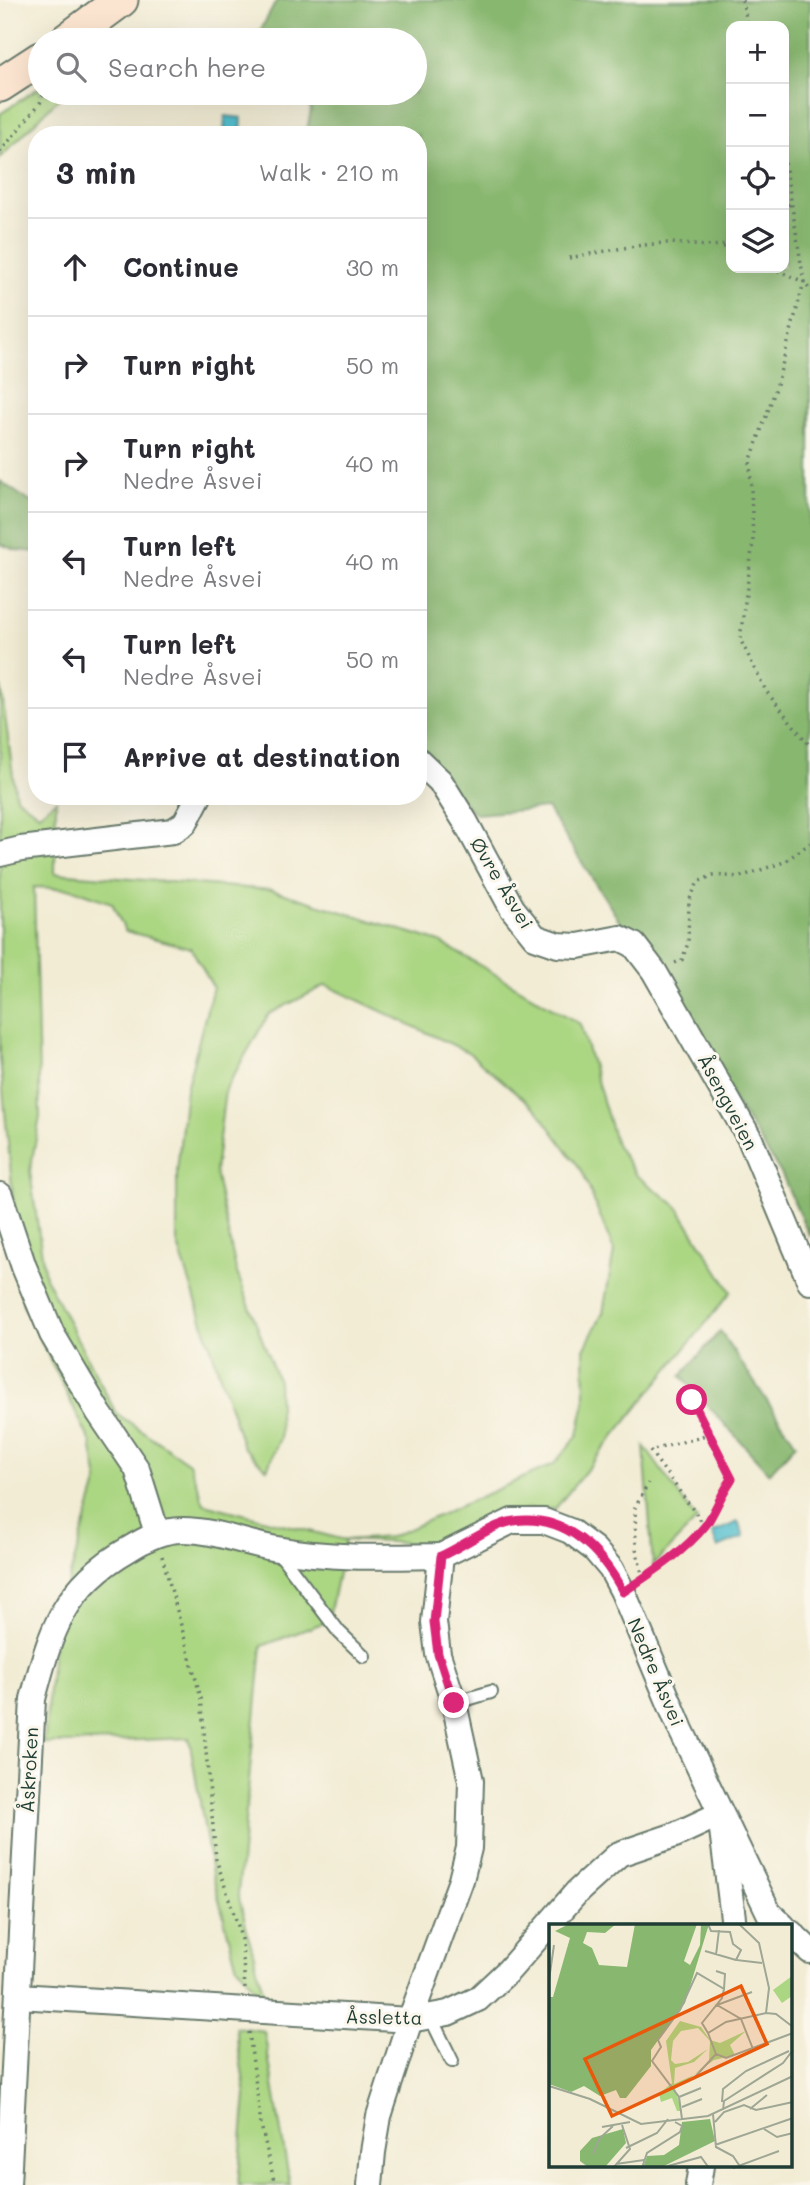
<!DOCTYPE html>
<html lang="en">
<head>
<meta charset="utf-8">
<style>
  :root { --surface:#fff; --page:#f7f7f7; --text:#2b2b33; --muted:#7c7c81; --line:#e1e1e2 }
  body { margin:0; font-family:Mali,sans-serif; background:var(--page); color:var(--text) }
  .controls { position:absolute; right:21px; top:21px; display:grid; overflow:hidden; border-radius:14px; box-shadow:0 7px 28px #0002 }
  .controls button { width:63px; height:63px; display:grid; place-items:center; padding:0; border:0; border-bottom:2px solid var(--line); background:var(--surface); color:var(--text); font:35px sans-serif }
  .stop { position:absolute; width:21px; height:21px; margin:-16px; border:5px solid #db2777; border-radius:50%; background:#fff }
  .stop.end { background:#db2777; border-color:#fff; box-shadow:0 2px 7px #0008 }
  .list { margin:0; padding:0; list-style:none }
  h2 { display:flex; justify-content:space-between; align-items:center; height:91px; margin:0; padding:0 28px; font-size:30px }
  h2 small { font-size:23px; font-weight:400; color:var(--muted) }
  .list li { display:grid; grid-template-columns:46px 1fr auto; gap:21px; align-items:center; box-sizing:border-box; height:98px; padding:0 28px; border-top:2px solid var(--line) }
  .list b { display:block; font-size:26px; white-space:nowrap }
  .list p { margin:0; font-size:23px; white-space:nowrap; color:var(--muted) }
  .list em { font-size:23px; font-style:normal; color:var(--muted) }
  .icon { flex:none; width:38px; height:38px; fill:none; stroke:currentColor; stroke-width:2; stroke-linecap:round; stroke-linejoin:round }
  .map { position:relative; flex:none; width:810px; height:2185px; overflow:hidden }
  .search { position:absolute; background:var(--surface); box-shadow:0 7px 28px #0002; left:28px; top:28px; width:399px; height:77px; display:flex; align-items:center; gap:18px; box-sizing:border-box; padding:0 24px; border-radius:38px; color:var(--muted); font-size:26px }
  .panel { position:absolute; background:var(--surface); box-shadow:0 7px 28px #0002; left:28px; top:126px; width:399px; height:679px; border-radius:28px }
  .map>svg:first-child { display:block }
</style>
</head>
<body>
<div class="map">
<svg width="810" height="2185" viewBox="0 0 810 2185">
  <rect width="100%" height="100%" fill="#fbf7ec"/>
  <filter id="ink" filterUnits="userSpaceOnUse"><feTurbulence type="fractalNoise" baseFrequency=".0143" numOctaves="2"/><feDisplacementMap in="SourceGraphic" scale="14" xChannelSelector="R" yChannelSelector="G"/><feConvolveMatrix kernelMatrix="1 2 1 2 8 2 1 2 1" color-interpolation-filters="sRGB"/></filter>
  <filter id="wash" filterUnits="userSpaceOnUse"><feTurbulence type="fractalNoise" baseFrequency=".00686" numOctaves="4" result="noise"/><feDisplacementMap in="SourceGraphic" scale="28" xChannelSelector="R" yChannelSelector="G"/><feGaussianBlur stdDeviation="1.57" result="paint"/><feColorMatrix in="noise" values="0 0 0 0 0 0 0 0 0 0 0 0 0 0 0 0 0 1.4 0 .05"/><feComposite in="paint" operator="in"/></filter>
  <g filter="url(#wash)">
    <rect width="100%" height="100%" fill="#f2ecd4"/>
    <g fill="#abd682" stroke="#658a5b" stroke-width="2" fill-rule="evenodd">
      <polygon points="40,87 40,93 64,93 0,158 0,114"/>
      <path d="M0 679 16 797 39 814 56 800 55 873 272 890 440 942 580 1024 616 1144 636 1175 677 1206 731 1292 555 1509H527L435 1544 345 1540 328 1621 262 1646 238 1894 266 2003 236 1964 212 1873 189 1738 44 1744 55 1627 98 1480 91 1443 23 1304 0 1058ZM34 887 73 889 112 903 125 931 191 948 213 987 186 1089 177 1171V1242L243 1447 267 1469 280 1438 278 1381 236 1270 215 1172 225 1090 269 1014 326 985 468 1052 537 1110 582 1171 614 1251 603 1313 584 1349 585 1402 578 1435 554 1464 391 1537 345 1540 204 1504 189 1463 116 1413 45 1277 30 1171 40 1117Z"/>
      <polygon points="644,1446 697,1520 653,1565"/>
      <polygon points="235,2027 264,2031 290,2185 238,2185 246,2095"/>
    </g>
    <g fill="#88b770" stroke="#547a52" stroke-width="2" fill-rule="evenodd">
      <path d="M277 0H810V1237L782 1175 547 808 476 814 418 761V135H306L311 110 304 93H415V40H255ZM731 26H784V268H731Z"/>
      <polygon points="0,481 29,501 37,503 37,552 16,550 0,544"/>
      <polygon points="720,1331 796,1444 769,1473 681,1376"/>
    </g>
    <g fill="#54bfce" stroke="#3a7e81" stroke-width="2">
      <polygon points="225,116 242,118 241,135 224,135"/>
      <polygon points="738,1522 744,1537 718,1548 712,1533"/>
    </g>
  </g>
  <g filter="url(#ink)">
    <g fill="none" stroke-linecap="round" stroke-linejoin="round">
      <defs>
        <g id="service">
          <polyline points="277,1550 339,1632 364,1656"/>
          <polyline points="454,1703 491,1692"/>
          <polyline points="431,2018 452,2061"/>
        </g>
        <g id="minor">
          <polyline points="418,760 440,781 465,821 512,908 535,937 558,945 578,946 620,938 634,945 654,971 750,1139 810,1282"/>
          <polyline points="0,854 21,849 173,831 185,823 199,796"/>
          <polyline points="0,1195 24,1267 52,1334 99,1413 137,1469 157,1533"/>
          <polyline points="791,1933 810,1951"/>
          <polyline points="18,1996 410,2020 448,2013 478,1999 509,1970 577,1892 619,1854 675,1835 720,1814 734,1926"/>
          <path d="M8 2185 33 1699C51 1630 64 1586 129 1549 147 1538 162 1530 183 1530 215 1530 246 1544 277 1549 331 1559 386 1557 441 1556"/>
          <polyline points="370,2185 373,2152 379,2116 410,2020 461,1880 469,1848 471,1781 454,1703 438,1654 434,1622 441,1556 512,1521 544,1521 570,1531 594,1549 611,1569 623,1592 681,1730 769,1913 783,1926"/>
          <polyline points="698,2185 701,2166"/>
        </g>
        <g id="secondary">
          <polyline points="67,40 121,0"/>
          <polyline points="0,85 40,59"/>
        </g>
      </defs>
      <use href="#service" stroke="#697a6c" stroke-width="16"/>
      <use href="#minor" stroke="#697a6c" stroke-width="28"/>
      <use href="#secondary" stroke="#697a6c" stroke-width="37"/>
      <g stroke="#697a6c" stroke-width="3.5" stroke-dasharray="2 5" stroke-linecap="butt">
        <polyline points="742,0 748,26"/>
        <polyline points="0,152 40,103 44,93"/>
        <polyline points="784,156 804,282 810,290"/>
        <polyline points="784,211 792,201"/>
        <polyline points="723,247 731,250"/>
        <path d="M569 258C601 252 634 245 666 243 688 243 711 250 731 242"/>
        <polyline points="771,268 804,282 776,388 750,462 753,542 740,639 766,691 810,746"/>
        <polyline points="675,963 682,960 688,943 689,901 698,882 713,875 740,877 784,862 810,843"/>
        <polyline points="705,1526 650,1451 709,1434"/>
        <polyline points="162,1556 201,1698 216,1859 238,1926 242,1944 245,1989"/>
        <polyline points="643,1578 636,1548 635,1508 648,1483"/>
        <path d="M642 1579C662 1565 690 1546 705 1526 716 1513 721 1493 732 1479L692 1400"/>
        <polyline points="249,2032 261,2125 275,2185"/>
      </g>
      <use href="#service" stroke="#fff" stroke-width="12"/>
      <use href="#minor" stroke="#fff" stroke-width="24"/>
      <use href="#secondary" stroke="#fce5d0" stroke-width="33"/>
    </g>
  </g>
  <g fill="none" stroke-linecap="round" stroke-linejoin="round" filter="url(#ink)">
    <path stroke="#db2777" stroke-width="9" d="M454 1703 438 1654 434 1622 441 1556C462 1547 492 1524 514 1521 566 1514 601 1550 623 1592 651 1573 683 1553 705 1526 715 1513 721 1493 732 1479L692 1400"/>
  </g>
  <g text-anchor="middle" stroke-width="6" stroke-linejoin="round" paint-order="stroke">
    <g font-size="19" fill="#1f3d34" stroke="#fbf7ec">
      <text transform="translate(502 883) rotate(59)" y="7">Øvre Åsvei</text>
      <text transform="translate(728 1102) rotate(62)" y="7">Åsengveien</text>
      <text transform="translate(656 1672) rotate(67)" y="7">Nedre Åsvei</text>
      <text transform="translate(29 1770) rotate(-87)" y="7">Åskroken</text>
      <text transform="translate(384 2017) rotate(1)" y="7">Åssletta</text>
    </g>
  </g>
  <g transform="translate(549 1924)">
    <rect width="243" height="243" fill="#f2ecd4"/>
    <path d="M243 52V72L233 79 224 66ZM131 97 152 103 161 116 171 119 197 107 181 121 186 131 165 136 126 165 133 187H128L123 174 112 178 110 170 123 159 117 117ZM149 104 161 117 160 137 145 151 125 160 126 144 145 138 159 125 139 138 126 140 122 136 124 117 132 107Z" fill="#abd682" fill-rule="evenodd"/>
    <path d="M20 0H67L56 9 38 8 34 19 43 24 50 41 78 43 86 0H148L135 37 141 41 151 21 152 0H160L136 79 102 126V142L77 174H71L67 166 51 172 35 162 22 168 0 160V73H4L21 14 6 7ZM161 195 166 217 113 243 94 244 98 232 115 231 130 221 133 198ZM74 205 77 219 56 243H39L31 237V227L43 214Z" fill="#88b770"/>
    <path fill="none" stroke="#9ea694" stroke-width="2" d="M159 0 162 7 181 8 184 20 192 26 187 36 213 39M190 0 210 19 220 64 217 89M156 27 187 36M167 31 170 6M167 47 176 50 175 65M0 56 5 21M203 68 168 81 192 95 204 125M159 109 167 130 177 134 244 109M144 155 167 130M0 162 41 175 92 200 159 192 244 152M130 173 152 164M173 178 174 165 197 147 240 127M133 183 153 175M201 185 218 171M174 186 175 177 234 139 244 126M164 190 167 223 184 232 192 244M133 195 130 173 103 137 112 123 109 116 131 86 148 49 175 65 173 74 153 99 159 109 177 98 217 89 227 90 244 103M166 198 175 188 195 181 207 186 244 178M53 203 81 198M215 205 228 213 244 209M166 221 244 194M77 224 108 209 119 195M44 230 50 215 64 202M67 240 95 236M119 242 152 233 160 244M64 244 81 225 73 201M93 244 98 229 131 208 133 202 126 198M184 244 230 227"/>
    <path fill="#e8590c" fill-opacity="0.15" stroke="#e8590c" stroke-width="3.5" d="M192 62 218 120 63 192 36 135Z"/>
    <rect width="243" height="243" fill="none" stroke="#1f3d34" stroke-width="3.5"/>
  </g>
</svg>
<div class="controls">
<button>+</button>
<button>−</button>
<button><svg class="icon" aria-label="locate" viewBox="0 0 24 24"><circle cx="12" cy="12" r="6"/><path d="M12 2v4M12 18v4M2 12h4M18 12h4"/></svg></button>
<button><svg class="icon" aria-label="layers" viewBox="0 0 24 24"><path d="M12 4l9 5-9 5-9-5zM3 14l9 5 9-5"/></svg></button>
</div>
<div class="stop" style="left:692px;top:1400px"></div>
<div class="stop end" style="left:454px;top:1703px"></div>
<div class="search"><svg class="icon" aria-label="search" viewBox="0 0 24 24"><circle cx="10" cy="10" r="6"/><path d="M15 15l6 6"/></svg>Search here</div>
<section class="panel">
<h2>3 min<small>Walk · 210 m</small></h2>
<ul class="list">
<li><svg class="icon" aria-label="ahead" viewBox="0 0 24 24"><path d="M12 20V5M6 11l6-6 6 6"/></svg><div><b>Continue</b></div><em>30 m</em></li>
<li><svg class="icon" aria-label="right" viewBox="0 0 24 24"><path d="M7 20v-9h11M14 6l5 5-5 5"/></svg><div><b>Turn right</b></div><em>50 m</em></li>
<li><svg class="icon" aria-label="right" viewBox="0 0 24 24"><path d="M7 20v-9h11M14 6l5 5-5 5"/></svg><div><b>Turn right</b><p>Nedre Åsvei</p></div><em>40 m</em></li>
<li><svg class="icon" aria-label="left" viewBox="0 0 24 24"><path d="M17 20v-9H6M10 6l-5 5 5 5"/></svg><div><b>Turn left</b><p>Nedre Åsvei</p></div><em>40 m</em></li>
<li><svg class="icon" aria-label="left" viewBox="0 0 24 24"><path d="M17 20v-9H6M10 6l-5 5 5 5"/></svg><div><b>Turn left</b><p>Nedre Åsvei</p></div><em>50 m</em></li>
<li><svg class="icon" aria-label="arrive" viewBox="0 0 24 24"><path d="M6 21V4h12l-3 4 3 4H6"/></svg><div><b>Arrive at destination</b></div></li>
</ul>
</section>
</div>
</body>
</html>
